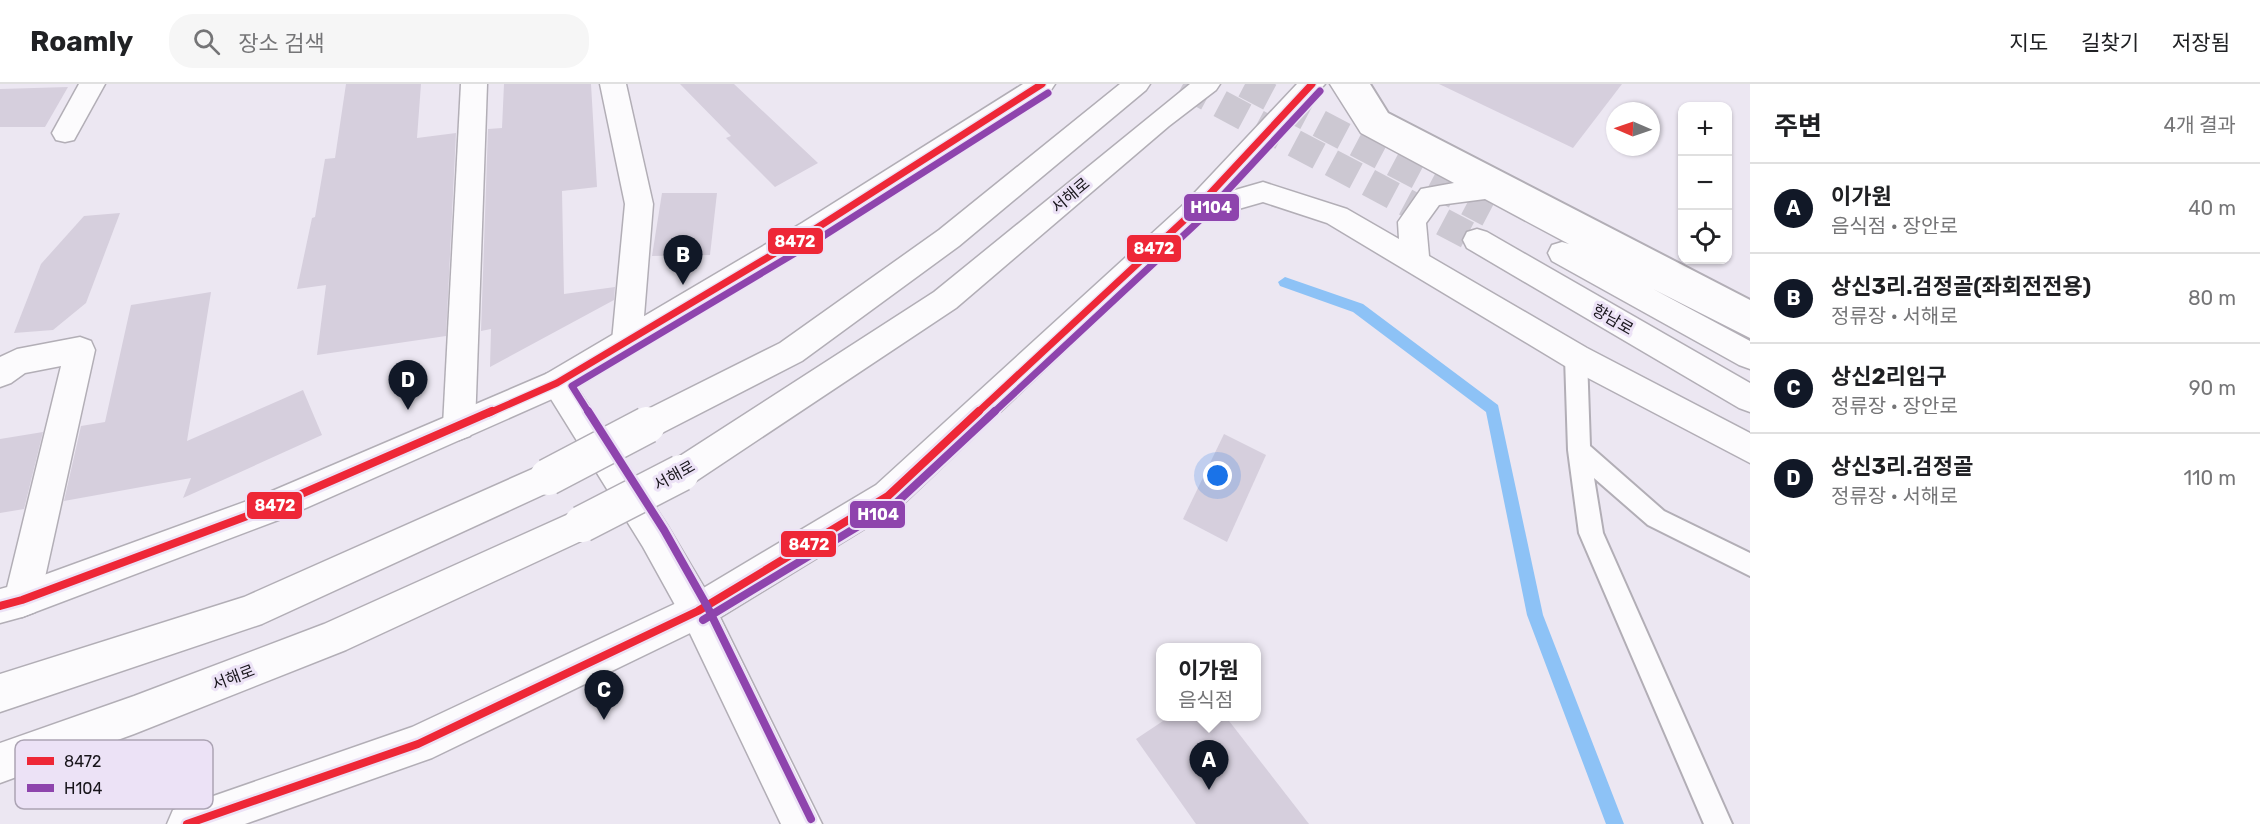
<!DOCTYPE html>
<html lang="ko">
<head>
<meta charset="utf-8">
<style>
  :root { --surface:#fff; --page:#f6f6f6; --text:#202124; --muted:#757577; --line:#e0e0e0; --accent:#111827 }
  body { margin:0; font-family:Rubik,"Noto Sans KR",sans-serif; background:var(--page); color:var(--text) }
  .controls { position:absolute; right:18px; top:18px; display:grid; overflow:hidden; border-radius:12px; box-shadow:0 2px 4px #0004 }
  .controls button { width:54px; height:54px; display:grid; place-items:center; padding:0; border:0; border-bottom:2px solid var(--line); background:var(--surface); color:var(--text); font:30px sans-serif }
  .compass { position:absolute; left:1606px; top:18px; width:54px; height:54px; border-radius:50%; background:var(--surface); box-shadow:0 2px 4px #0004; rotate:272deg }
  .you { position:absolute; left:1218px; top:392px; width:21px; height:21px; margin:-15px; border:4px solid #fff; border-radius:50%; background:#1a73e8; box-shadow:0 0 0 9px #1a73e833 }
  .badge { display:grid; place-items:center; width:39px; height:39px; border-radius:50%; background:var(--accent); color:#fff; font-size:20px; font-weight:700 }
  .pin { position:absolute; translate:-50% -50px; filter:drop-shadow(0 2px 3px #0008) }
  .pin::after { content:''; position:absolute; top:32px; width:21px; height:18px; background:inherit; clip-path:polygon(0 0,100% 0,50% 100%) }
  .popup { position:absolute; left:1156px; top:559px; width:105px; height:78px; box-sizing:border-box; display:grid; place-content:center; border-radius:12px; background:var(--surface); filter:drop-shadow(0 2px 4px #0005); font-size:20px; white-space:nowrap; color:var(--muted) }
  .popup b { font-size:22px; color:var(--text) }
  .popup::after { content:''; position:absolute; left:50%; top:100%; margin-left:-12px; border:12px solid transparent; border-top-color:var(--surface) }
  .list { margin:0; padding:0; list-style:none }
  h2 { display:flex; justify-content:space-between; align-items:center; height:78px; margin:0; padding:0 24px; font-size:26px }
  h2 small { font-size:20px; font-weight:400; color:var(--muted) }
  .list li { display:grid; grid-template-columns:39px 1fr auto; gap:18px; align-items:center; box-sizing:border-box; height:90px; padding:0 24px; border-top:2px solid var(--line) }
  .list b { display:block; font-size:22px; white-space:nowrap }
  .list p { margin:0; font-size:20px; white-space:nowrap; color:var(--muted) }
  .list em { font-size:20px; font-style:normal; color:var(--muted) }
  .icon { flex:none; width:33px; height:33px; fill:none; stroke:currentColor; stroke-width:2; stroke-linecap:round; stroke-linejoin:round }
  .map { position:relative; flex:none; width:1750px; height:740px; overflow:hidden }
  header { display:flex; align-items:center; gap:36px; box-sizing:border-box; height:84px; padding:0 30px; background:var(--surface); border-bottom:2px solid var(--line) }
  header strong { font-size:28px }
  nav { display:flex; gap:33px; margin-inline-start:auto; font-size:21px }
  .search { width:420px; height:54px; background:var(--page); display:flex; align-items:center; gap:15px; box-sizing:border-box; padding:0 21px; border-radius:24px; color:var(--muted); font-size:22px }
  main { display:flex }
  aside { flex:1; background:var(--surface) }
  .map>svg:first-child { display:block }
</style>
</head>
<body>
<header>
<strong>Roamly</strong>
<div class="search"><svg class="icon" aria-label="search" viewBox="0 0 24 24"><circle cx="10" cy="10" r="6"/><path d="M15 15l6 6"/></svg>장소 검색</div>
<nav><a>지도</a><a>길찾기</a><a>저장됨</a></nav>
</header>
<main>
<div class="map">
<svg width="1750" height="740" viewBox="0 0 1750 740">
  <rect width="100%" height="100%" fill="#ece7f2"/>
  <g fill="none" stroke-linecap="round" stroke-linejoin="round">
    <polygon fill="#8dc2f6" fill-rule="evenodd" points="1285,193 1363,220 1498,321 1543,531 1624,740 1606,740 1527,531 1486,328 1353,228 1280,202 1278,198"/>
  </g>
  <g fill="#d6cfdd">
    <polygon points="346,0 421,0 417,54 456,49 446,252 317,271 326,201 297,205 312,134 315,133 325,75 335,74"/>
    <polygon points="504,0 591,0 597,103 562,107 564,210 615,203 614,216 490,283 491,245 481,247 488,45 502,44"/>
    <polygon points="680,0 734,0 818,79 775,103 726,54 731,52"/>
    <polygon points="1439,0 1622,0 1573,64"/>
    <polygon points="68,3 45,43 0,43 0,5"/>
    <polygon points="662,109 717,109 710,171 652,172"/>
    <polygon points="120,129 86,219 53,246 14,249 41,180 84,132"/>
    <polygon points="211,208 187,357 303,306 322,351 183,414 191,394 64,417 81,342 105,338 131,221"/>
    <polygon points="43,348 24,425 0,429 0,355"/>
    <polygon points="1224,350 1266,371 1227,458 1183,435"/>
    <polygon points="1169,633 1226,633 1309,740 1196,740 1136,655"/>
  </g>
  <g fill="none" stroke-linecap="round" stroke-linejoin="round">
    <g stroke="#ccc8d2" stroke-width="28" stroke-dasharray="28 14" stroke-linecap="butt">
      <polyline points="1183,0 1477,156"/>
      <polyline points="1245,0 1489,129"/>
    </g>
    <defs>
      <g id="lane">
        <polygon points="1352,0 1370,0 1388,29 1750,216 1750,234 1376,37"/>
        <polygon points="1576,264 1583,267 1587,273 1590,362 1664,427 1750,469 1750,492 1648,441 1594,394 1603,449 1732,740 1704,740 1579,449 1568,366 1565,273 1569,267"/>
      </g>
      <g id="street">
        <polygon points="79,0 105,0 74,56 65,58 56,56 52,49"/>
        <polygon points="461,0 487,0 475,342 470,352 459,356 448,352 443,342"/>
        <polygon points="600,0 626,0 653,120 642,257 638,266 627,269 616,266 612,257 625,120"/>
        <polygon points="80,253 91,257 95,266 40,516 35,528 22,533 9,528 4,516 61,282 25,289 11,299 0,303 0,273 17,265"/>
      </g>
      <g id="secondary">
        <polygon points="1330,0 1356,0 1379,37 1750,228 1750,254 1653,205 1750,257 1750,285 1739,281 1552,177 1548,169 1552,161 1562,158 1569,160 1485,115 1439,121 1426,139 1429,172 1587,264 1750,349 1750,379 1565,282 1327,139 1263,118 1193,138 1183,135 1179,128 1183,121 1263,98 1347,125 1399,155 1398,138 1421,105 1454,99 1361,49"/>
        <polygon points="1477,145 1487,148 1750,299 1750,328 1739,324 1467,164 1463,156 1467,148"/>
        <polygon points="557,286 568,290 667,441 711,515 822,740 781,740 685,539 643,463 541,299 546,290"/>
      </g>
      <g id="highway">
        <polygon points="1023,0 1055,0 1051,6 822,155 568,308 281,435 22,533 0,539 0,505 22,499 258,413 546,290 802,139"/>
        <polygon points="1120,0 1150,0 1146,6 959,162 802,277 658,351 647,355 636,351 631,341 636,331 780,259 939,146"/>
        <polygon points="1190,0 1220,0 1216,6 1169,42 956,224 693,399 681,404 669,399 664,389 669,379 934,208"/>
        <polygon points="1297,0 1325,0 1203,135 900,423 711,539 432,674 245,740 167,740 173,726 412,643 685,515 876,401 1183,121"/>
        <polygon points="548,378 560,383 565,393 560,403 262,540 0,628 0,590 244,513"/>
        <polygon points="582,424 594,429 599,440 594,451 346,566 134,650 0,699 0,659 134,612 324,540"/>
      </g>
    </defs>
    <use href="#lane" stroke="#b2aeb6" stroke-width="4"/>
    <use href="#street" stroke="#b2aeb6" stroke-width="3"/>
    <use href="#secondary" stroke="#b2aeb6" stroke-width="3"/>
    <use href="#highway" stroke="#b2aeb6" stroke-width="3"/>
    <use href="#lane" fill="#fcfbfd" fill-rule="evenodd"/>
    <use href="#street" fill="#fcfbfd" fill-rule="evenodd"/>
    <use href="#secondary" fill="#fcfbfd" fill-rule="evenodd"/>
    <use href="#highway" fill="#fcfbfd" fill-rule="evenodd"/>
    <defs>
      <g id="highway-bridge">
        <polyline points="548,393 647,341"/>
        <polyline points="582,440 681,389"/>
      </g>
    </defs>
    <use href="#highway-bridge" stroke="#b2aeb6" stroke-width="39" stroke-linecap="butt"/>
    <use href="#highway-bridge" stroke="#fcfbfd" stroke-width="36"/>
    <defs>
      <g id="bus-1-far1">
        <polyline points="489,329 557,299 812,147 1042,0"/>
        <polyline points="977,329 1193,128 1312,0"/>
      </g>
      <g id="bus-1">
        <polyline points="0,522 22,516 269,424 492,327"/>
        <polyline points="187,740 418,660 698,527 888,412 979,327"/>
      </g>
      <g id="bus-2-far1">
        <polyline points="589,329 572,302 817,156 1048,9"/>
        <polyline points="993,329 1200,136 1320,7"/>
      </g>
      <g id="bus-2">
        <polyline points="588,327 664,446 707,522 811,735"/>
        <polyline points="703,536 895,420 995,327"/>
      </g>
    </defs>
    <use href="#bus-1-far1" stroke="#ece2f6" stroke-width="10"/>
    <use href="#bus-1" stroke="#ece2f6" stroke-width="13"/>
    <use href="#bus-2-far1" stroke="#ece2f6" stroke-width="10"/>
    <use href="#bus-2" stroke="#ece2f6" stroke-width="13"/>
    <use href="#bus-1-far1" stroke="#ee2737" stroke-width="7"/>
    <use href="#bus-1" stroke="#ee2737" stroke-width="8"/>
    <use href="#bus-2-far1" stroke="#8e44ad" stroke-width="7"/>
    <use href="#bus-2" stroke="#8e44ad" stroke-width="8"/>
  </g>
  <g text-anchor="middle" stroke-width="6" stroke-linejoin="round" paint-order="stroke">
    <g font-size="16" fill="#18151b" stroke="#ece2f6">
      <text transform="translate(1070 111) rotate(-40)" y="6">서해로</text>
      <text transform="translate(1613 235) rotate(30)" y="6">향남로</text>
      <text transform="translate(674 391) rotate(-29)" y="6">서해로</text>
      <text transform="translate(233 593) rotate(-21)" y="6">서해로</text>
    </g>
  </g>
  <rect x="15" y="656" width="198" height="69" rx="9" fill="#ece2f6" stroke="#aca4b4" stroke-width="1.5"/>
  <rect x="27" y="673" width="27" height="8" fill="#ee2737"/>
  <rect x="27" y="700" width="27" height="8" fill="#8e44ad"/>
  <g font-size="16" fill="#18151b">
    <text x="64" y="683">8472</text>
    <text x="64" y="710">H104</text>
  </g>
  <g stroke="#ece2f6" stroke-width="2">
    <rect x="1183" y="109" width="57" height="29" rx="6" fill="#8e44ad"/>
    <rect x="767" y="143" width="57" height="28" rx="6" fill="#ee2737"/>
    <rect x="1126" y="150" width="56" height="29" rx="6" fill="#ee2737"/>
    <rect x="246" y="407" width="57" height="29" rx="6" fill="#ee2737"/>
    <rect x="849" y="416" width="57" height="29" rx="6" fill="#8e44ad"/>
    <rect x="780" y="446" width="57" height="28" rx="6" fill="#ee2737"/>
  </g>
  <g font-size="16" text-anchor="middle" font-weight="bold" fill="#fff">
    <text x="1211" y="129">H104</text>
    <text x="795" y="163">8472</text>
    <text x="1154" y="170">8472</text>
    <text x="275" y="427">8472</text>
    <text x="878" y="436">H104</text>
    <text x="809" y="466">8472</text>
  </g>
</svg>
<div class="controls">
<button>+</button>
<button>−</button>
<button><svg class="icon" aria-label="locate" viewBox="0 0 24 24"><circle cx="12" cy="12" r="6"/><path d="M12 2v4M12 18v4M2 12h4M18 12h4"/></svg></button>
</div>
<svg class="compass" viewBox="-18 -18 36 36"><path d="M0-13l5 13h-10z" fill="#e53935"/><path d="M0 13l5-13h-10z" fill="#757577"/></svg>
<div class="you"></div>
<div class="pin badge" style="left:1209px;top:706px">A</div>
<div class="popup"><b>이가원</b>음식점</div>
<div class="pin badge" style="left:683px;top:201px">B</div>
<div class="pin badge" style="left:604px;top:636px">C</div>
<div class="pin badge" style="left:408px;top:326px">D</div>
</div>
<aside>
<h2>주변<small>4개 결과</small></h2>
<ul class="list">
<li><span class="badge">A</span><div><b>이가원</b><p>음식점 · 장안로</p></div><em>40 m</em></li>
<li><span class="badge">B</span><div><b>상신3리.검정골(좌회전전용)</b><p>정류장 · 서해로</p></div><em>80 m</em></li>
<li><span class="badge">C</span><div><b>상신2리입구</b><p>정류장 · 장안로</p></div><em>90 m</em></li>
<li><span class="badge">D</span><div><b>상신3리.검정골</b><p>정류장 · 서해로</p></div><em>110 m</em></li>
</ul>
</aside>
</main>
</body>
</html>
